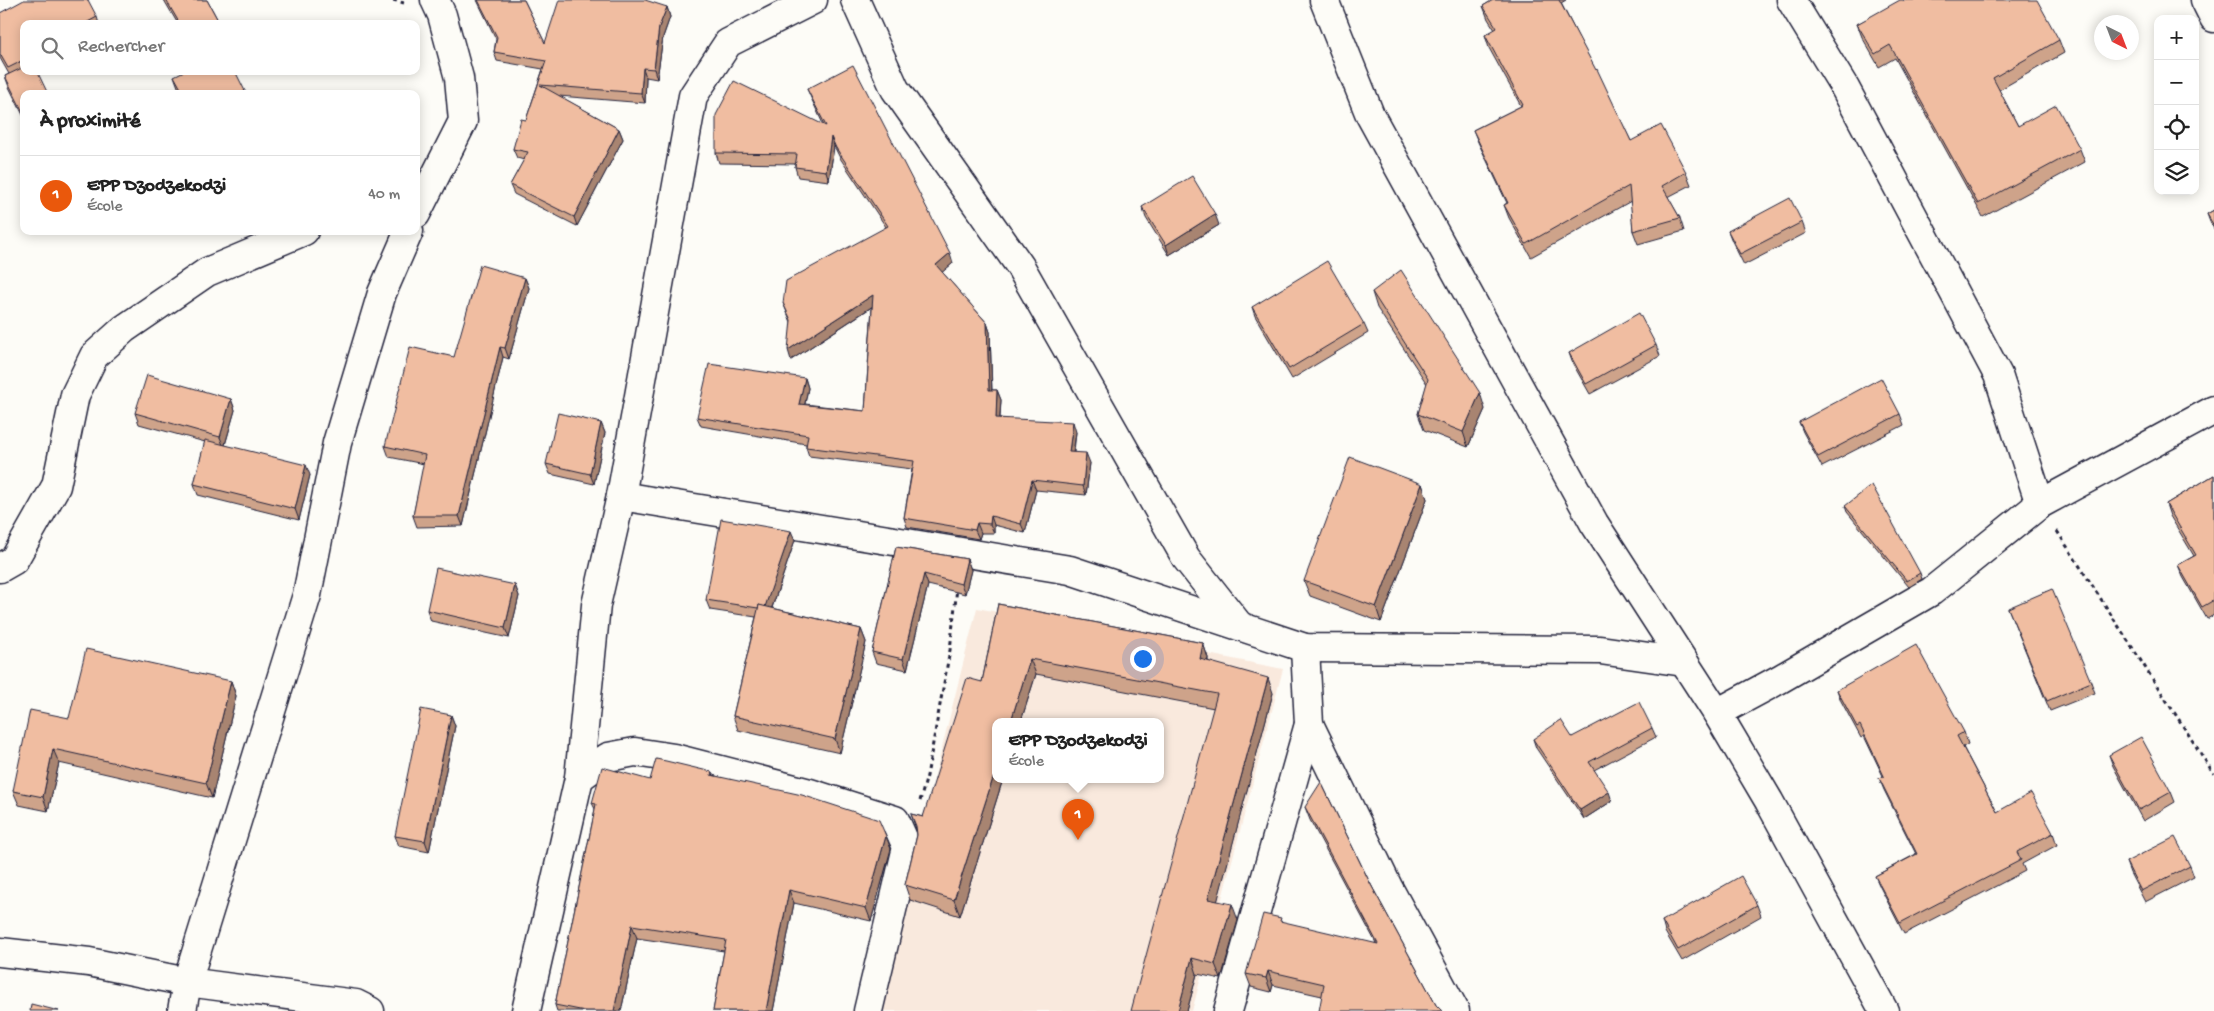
<!DOCTYPE html>
<html lang="fr">
<head>
<meta charset="utf-8">
<style>
  :root { --surface:#fff; --page:#f6f6f6; --text:#222; --muted:#767676; --line:#e0e0e0; --accent:#ea580c }
  body { margin:0; font-family:"Gochi Hand",sans-serif; background:var(--page); color:var(--text) }
  .controls { position:absolute; right:15px; top:15px; display:grid; overflow:hidden; border-radius:10px; box-shadow:0 2px 12px #0003 }
  .controls button { width:45px; height:45px; display:grid; place-items:center; padding:0; border:0; border-bottom:1px solid var(--line); background:var(--surface); color:var(--text); font:25px sans-serif }
  .compass { position:absolute; left:2094px; top:15px; width:45px; height:45px; border-radius:50%; background:var(--surface); box-shadow:0 2px 12px #0003; rotate:138deg }
  .you { position:absolute; left:1142px; top:658px; width:18px; height:18px; margin:-12px; border:4px solid #fff; border-radius:50%; background:#1a73e8; box-shadow:0 0 0 8px #1a73e833 }
  .badge { display:grid; place-items:center; width:32px; height:32px; border-radius:50%; background:var(--accent); color:#fff; font-size:16px; font-weight:700 }
  .pin { position:absolute; translate:-50% -41px; filter:drop-shadow(0 1px 2px #0008) }
  .pin::after { content:''; position:absolute; top:26px; width:18px; height:15px; background:inherit; clip-path:polygon(0 0,100% 0,50% 100%) }
  .popup { position:absolute; left:992px; top:718px; width:172px; height:65px; box-sizing:border-box; display:grid; place-content:center; border-radius:10px; background:var(--surface); filter:drop-shadow(0 1px 4px #0005); font-size:16px; white-space:nowrap; color:var(--muted) }
  .popup b { font-size:19px; color:var(--text) }
  .popup::after { content:''; position:absolute; left:50%; top:100%; margin-left:-10px; border:10px solid transparent; border-top-color:var(--surface) }
  .list { margin:0; padding:0; list-style:none }
  h2 { display:flex; justify-content:space-between; align-items:center; height:65px; margin:0; padding:0 20px; font-size:21px }
  h2 small { font-size:16px; font-weight:400; color:var(--muted) }
  .list li { display:grid; grid-template-columns:32px 1fr auto; gap:15px; align-items:center; box-sizing:border-box; height:80px; padding:0 20px; border-top:1px solid var(--line) }
  .list b { display:block; font-size:19px; white-space:nowrap }
  .list p { margin:0; font-size:16px; white-space:nowrap; color:var(--muted) }
  .list em { font-size:16px; font-style:normal; color:var(--muted) }
  .icon { flex:none; width:28px; height:28px; fill:none; stroke:currentColor; stroke-width:2; stroke-linecap:round; stroke-linejoin:round }
  .map { position:relative; flex:none; width:2214px; height:1011px; overflow:hidden }
  .search { position:absolute; background:var(--surface); box-shadow:0 2px 12px #0003; left:20px; top:20px; width:400px; height:55px; display:flex; align-items:center; gap:12px; box-sizing:border-box; padding:0 18px; border-radius:10px; color:var(--muted); font-size:19px }
  .panel { position:absolute; background:var(--surface); box-shadow:0 2px 12px #0003; left:20px; top:90px; width:400px; height:145px; border-radius:10px }
  .map>svg:first-child { display:block }
</style>
</head>
<body>
<div class="map">
<svg width="2214" height="1011" viewBox="0 0 2214 1011">
  <rect width="100%" height="100%" fill="#fdfcf7"/>
  <filter id="ink" filterUnits="userSpaceOnUse"><feTurbulence type="fractalNoise" baseFrequency=".02" numOctaves="2"/><feDisplacementMap in="SourceGraphic" scale="10" xChannelSelector="R" yChannelSelector="G"/><feConvolveMatrix kernelMatrix="1 2 1 2 8 2 1 2 1" color-interpolation-filters="sRGB"/></filter>
  <g filter="url(#ink)">
    <path fill="#f9e9dd" fill-rule="evenodd" d="M977 608 1283 669 1192 1011H876ZM996 721H1160V779H996Z"/>
    <g fill="none" stroke-linecap="round" stroke-linejoin="round">
      <defs>
        <g id="minor">
          <polyline points="855,0 895,89 1020,266 1186,558 1238,624"/>
          <polyline points="1324,0 1370,115 1594,523 1717,713 1769,801 1884,1011"/>
          <polyline points="1791,0 1845,88 1998,375 2040,504"/>
          <polyline points="416,214 463,121 459,78 442,15 435,0"/>
          <polyline points="621,496 1070,570 1305,648 1600,650 1684,662"/>
          <polyline points="0,568 14,560 56,486 75,395 94,356 124,329 207,272 304,231"/>
          <polyline points="1717,713 1780,679 1932,591 2040,504 2214,410"/>
          <polyline points="1309,724 1389,889 1455,1011"/>
          <polyline points="579,778 608,757 635,752 674,758 810,793 895,820 907,847 868,1011"/>
          <polyline points="0,952 89,962 187,982 356,1004 370,1011"/>
          <polyline points="182,1011 187,982 307,595 337,443 382,293 409,231"/>
          <polyline points="526,1011 579,778 596,605 621,496 693,96 728,43 813,0"/>
          <polyline points="1228,1011 1309,724 1305,648"/>
        </g>
        <polyline id="secondary" points="2205,0 2214,18"/>
      </defs>
      <use href="#minor" stroke="#22223b" stroke-width="31"/>
      <use href="#secondary" stroke="#22223b" stroke-width="31"/>
      <g stroke="#22223b" stroke-width="3" stroke-dasharray="4 4" stroke-linecap="butt">
        <polyline points="393,0 404,3"/>
        <polyline points="2057,531 2214,774"/>
        <polyline points="920,801 927,776 950,650 957,588"/>
      </g>
      <use href="#minor" stroke="#fdfcf7" stroke-width="28"/>
      <use href="#secondary" stroke="#fdfcf7" stroke-width="28"/>
    </g>
    <g fill="#cea38a" stroke="#22223b">
      <polygon points="164,0 207,0 220,24 178,24"/>
      <polygon points="477,0 524,0 545,43 667,7 670,17 663,37 657,79 646,77 645,103 559,96 619,129 623,139 577,226 514,194 510,185 524,160 517,158 513,149 526,120 543,69 497,61 494,52 496,39"/>
      <polygon points="1493,0 1566,0 1561,3 1631,141 1686,172 1691,185 1668,197 1680,218 1684,231 1638,244 1633,231 1631,201 1531,257 1509,218 1504,205 1507,203 1478,142 1473,130 1521,106 1489,48 1485,35 1495,30 1488,19 1483,6"/>
      <polygon points="1904,1 2059,40 2064,53 1999,90 2018,126 2080,149 2085,162 1983,217 1895,58 1879,67 1862,37 1857,24"/>
      <polygon points="0,13 97,17 99,24 24,24 24,117 9,87 5,76 9,74 0,58"/>
      <polygon points="174,76 245,91 246,94 182,94 178,87"/>
      <polygon points="807,89 953,263 942,272 987,323 990,332 992,390 997,390 1001,400 1000,418 1076,432 1074,452 1090,463 1086,495 1036,490 1025,533 994,525 994,533 981,533 979,539 907,527 904,518 912,469 809,456 806,447 806,444 701,426 697,417 805,378 808,388 805,404 865,411 872,307 791,360 791,322 783,303 886,227 840,158 834,146 829,181 798,177 795,167 795,164 719,163 716,153 824,126 811,98"/>
      <polygon points="1142,207 1219,225 1169,255 1146,218"/>
      <polygon points="2214,210 2214,229 2210,222 2207,214"/>
      <polygon points="1802,222 1806,233 1744,265 1732,241 1728,231"/>
      <polygon points="525,278 529,288 509,359 503,357 463,526 417,527 413,516 424,464 389,457 385,446 454,357"/>
      <polygon points="1372,292 1485,409 1468,447 1424,430 1418,414 1427,384 1377,308"/>
      <polygon points="1252,307 1364,324 1368,333 1292,379 1255,316"/>
      <polygon points="1656,345 1660,356 1590,394 1573,364 1569,353"/>
      <polygon points="231,399 235,410 225,445 310,475 299,520 198,495 194,484 205,442 139,424 135,413"/>
      <polygon points="1900,414 1904,425 1822,467 1803,432 1799,422"/>
      <polygon points="601,423 605,433 594,484 550,474 546,464"/>
      <polygon points="2214,475 2214,615 2207,619 2183,577 2178,565 2194,556 2170,516 2166,504"/>
      <polygon points="1422,484 1427,499 1381,622 1310,596 1304,581"/>
      <polygon points="1845,506 1920,573 1922,579 1909,587 1847,512"/>
      <polygon points="795,540 772,608 861,629 866,642 840,753 738,730 733,716 756,617 710,610 706,600"/>
      <polygon points="896,547 967,559 971,570 965,594 928,585 907,670 876,663 872,652"/>
      <polygon points="515,585 519,596 509,638 431,621 427,610"/>
      <polygon points="998,604 1203,643 1208,658 1208,661 1273,693 1217,901 1238,920 1221,979 1197,974 1187,1011 1214,708 1036,674 1021,721 996,721 996,779 1003,779 960,916 910,900 905,885 917,835 916,829 911,814 923,817 982,682"/>
      <polygon points="2008,608 2091,682 2095,693 2050,711"/>
      <polygon points="231,681 236,696 212,798 59,763 48,811 19,805 13,791 69,718"/>
      <polygon points="1837,690 1964,732 1968,744 1963,747 1997,812 2053,833 2057,845 2022,864 2025,871 1904,934 1880,887 1875,876 1916,854 1884,790 1879,778 1883,776 1864,736 1861,738 1841,701"/>
      <polygon points="451,715 455,726 429,852 399,846 395,836"/>
      <polygon points="1652,728 1656,737 1594,770 1612,801 1584,819 1536,748 1533,739 1572,737"/>
      <polygon points="2109,755 2171,792 2175,802 2143,821 2113,766"/>
      <polygon points="712,772 713,775 886,836 891,849 871,921 794,903 773,1011 713,1011 724,951 637,938 621,1011 557,1011 555,1005 595,809 592,803 650,780"/>
      <polygon points="1305,807 1370,883 1436,1005 1322,996 1273,985 1271,992 1251,987 1246,974 1376,943 1310,820"/>
      <polygon points="2126,862 2190,866 2194,877 2145,902 2130,873"/>
      <polygon points="1757,905 1761,916 1682,961 1665,932 1662,921"/>
    </g>
    <g fill="#a88471" stroke="#22223b">
      <polygon points="667,7 670,17 663,37 657,79 654,69 659,27"/>
      <polygon points="643,68 646,77 645,103 641,93"/>
      <polygon points="619,129 623,139 577,226 574,217"/>
      <polygon points="831,137 834,146 829,181 826,171"/>
      <polygon points="1215,214 1219,225 1169,255 1166,245"/>
      <polygon points="950,253 953,263 939,275 936,265"/>
      <polygon points="525,278 529,288 509,359 505,348"/>
      <polygon points="873,295 876,304 791,360 788,350"/>
      <polygon points="987,323 990,332 992,399 989,390"/>
      <polygon points="500,347 503,357 463,526 459,516"/>
      <polygon points="805,378 808,388 803,413 799,404"/>
      <polygon points="997,390 1001,400 999,428 996,418"/>
      <polygon points="1480,393 1485,409 1468,447 1463,432"/>
      <polygon points="231,399 235,410 224,448 220,437"/>
      <polygon points="1073,422 1076,432 1072,461 1069,452"/>
      <polygon points="601,423 605,433 594,484 590,474"/>
      <polygon points="1086,453 1090,463 1086,495 1083,486"/>
      <polygon points="306,465 310,475 299,520 295,509"/>
      <polygon points="1032,480 1036,490 1025,533 1021,524"/>
      <polygon points="1422,484 1427,499 1381,622 1376,607"/>
      <polygon points="991,516 994,525 994,533 990,524"/>
      <polygon points="977,523 981,533 979,539 975,530"/>
      <polygon points="791,531 795,540 768,619 764,609"/>
      <polygon points="967,559 971,570 965,594 961,584"/>
      <polygon points="924,574 928,585 907,670 903,659"/>
      <polygon points="515,585 519,596 509,638 505,628"/>
      <polygon points="861,629 866,642 840,753 835,739"/>
      <polygon points="1203,643 1208,658 1205,674 1200,659"/>
      <polygon points="1030,659 1036,674 1021,721 1011,721"/>
      <polygon points="1268,678 1273,693 1214,914 1208,899"/>
      <polygon points="231,681 236,696 212,798 206,783"/>
      <polygon points="451,715 455,726 429,852 425,841"/>
      <polygon points="53,749 59,763 48,811 43,797"/>
      <polygon points="996,769 996,779 1003,779 960,916 954,900"/>
      <polygon points="1609,792 1612,801 1584,819 1580,810"/>
      <polygon points="886,836 891,849 871,921 866,908"/>
      <polygon points="789,890 794,903 773,1011 766,1011"/>
      <polygon points="1232,904 1238,920 1221,979 1215,964"/>
      <polygon points="632,925 637,938 621,1011 614,1011"/>
      <polygon points="1192,958 1197,974 1187,1011 1178,1011"/>
      <polygon points="1268,971 1273,985 1271,992 1266,978"/>
    </g>
    <g fill="#f0bda1" stroke="#22223b">
      <polygon points="24,0 88,0 97,17 84,24 24,24 24,60 8,68 0,54 0,13"/>
      <polygon points="166,0 207,0 220,24 180,24"/>
      <polygon points="478,0 524,0 545,43 559,0 645,0 667,7 659,27 654,69 643,68 641,93 540,85 619,129 574,217 510,185 528,152 513,149 521,119 526,120 546,61 494,52 497,37"/>
      <polygon points="1493,0 1559,0 1596,70 1597,69 1631,141 1661,125 1686,172 1662,186 1680,218 1633,231 1629,186 1526,244 1504,205 1508,203 1473,130 1523,105 1485,35 1497,28 1483,6"/>
      <polygon points="1900,0 1903,0 1904,1 1906,0 2037,0 2059,40 1993,78 2018,126 2056,105 2080,149 1978,204 1890,45 1875,54 1857,24"/>
      <polygon points="853,65 950,253 936,265 987,323 989,390 997,390 996,418 1073,422 1069,452 1086,453 1083,486 1032,480 1021,524 991,516 990,524 977,523 975,530 904,518 914,461 806,447 808,435 697,417 709,364 805,378 799,404 865,411 873,295 788,350 791,320 783,303 786,281 888,226 836,148 831,137 826,171 795,167 797,154 716,153 716,115 734,81 826,126 807,89"/>
      <polygon points="24,67 24,71 37,71 48,94 24,94 24,114 5,76"/>
      <polygon points="184,71 235,71 245,91 240,94 184,94 174,76"/>
      <polygon points="1192,176 1215,214 1166,245 1142,207"/>
      <polygon points="1790,198 1802,222 1740,254 1728,231"/>
      <polygon points="2214,210 2214,226 2207,214"/>
      <polygon points="1327,261 1364,324 1289,369 1252,307"/>
      <polygon points="480,265 525,278 505,348 500,347 459,516 413,516 425,455 385,446 410,347 454,357"/>
      <polygon points="1401,270 1480,393 1463,432 1418,414 1428,379 1372,292"/>
      <polygon points="1639,313 1656,345 1586,384 1569,353"/>
      <polygon points="147,375 231,399 220,437 135,413"/>
      <polygon points="1881,378 1900,414 1818,457 1799,422"/>
      <polygon points="558,413 601,423 590,474 546,464"/>
      <polygon points="205,440 306,465 295,509 194,484"/>
      <polygon points="1350,457 1422,484 1376,607 1304,581"/>
      <polygon points="2214,475 2214,600 2202,607 2178,565 2196,555 2166,504"/>
      <polygon points="1872,485 1920,573 1907,581 1845,506"/>
      <polygon points="721,519 791,531 765,607 759,605 758,608 706,600"/>
      <polygon points="896,547 967,559 961,584 924,574 903,659 872,652"/>
      <polygon points="436,568 515,585 505,628 427,610"/>
      <polygon points="2052,589 2091,682 2047,701 2008,608"/>
      <polygon points="998,604 1203,643 1200,659 1268,678 1208,899 1232,904 1215,964 1192,958 1178,1011 1131,1011 1217,694 1030,659 1011,721 996,721 996,769 954,900 905,885 917,835 916,826 911,814 923,817 967,678 982,682"/>
      <polygon points="759,605 861,629 835,739 733,716"/>
      <polygon points="1916,645 1964,732 1957,736 1997,812 2031,793 2053,833 2017,852 2021,860 1900,923 1875,876 1917,854 1879,778 1884,776 1860,725 1857,727 1837,690"/>
      <polygon points="86,649 231,681 206,783 53,749 43,797 13,791 30,710 69,718"/>
      <polygon points="1639,702 1652,728 1589,762 1609,792 1580,810 1533,739 1561,720 1572,737"/>
      <polygon points="421,709 451,715 425,841 395,836"/>
      <polygon points="2141,737 2171,792 2139,810 2109,755"/>
      <polygon points="656,759 666,761 712,772 711,775 802,795 879,820 886,836 866,908 789,890 766,1011 713,1011 726,940 632,925 614,1011 585,1011 555,1005 596,804 592,803 602,767 650,780"/>
      <polygon points="1321,782 1370,883 1436,1005 1442,1011 1319,1011 1324,984 1268,971 1266,978 1246,974 1263,914 1281,918 1280,921 1378,944 1305,807"/>
      <polygon points="2175,837 2190,866 2141,891 2126,862"/>
      <polygon points="1741,876 1757,905 1678,950 1662,921"/>
      <polygon points="31,1004 59,1011 30,1011"/>
    </g>
  </g>
</svg>
<div class="controls">
<button>+</button>
<button>−</button>
<button><svg class="icon" aria-label="locate" viewBox="0 0 24 24"><circle cx="12" cy="12" r="6"/><path d="M12 2v4M12 18v4M2 12h4M18 12h4"/></svg></button>
<button><svg class="icon" aria-label="layers" viewBox="0 0 24 24"><path d="M12 4l9 5-9 5-9-5zM3 14l9 5 9-5"/></svg></button>
</div>
<svg class="compass" viewBox="-18 -18 36 36"><path d="M0-13l5 13h-10z" fill="#e53935"/><path d="M0 13l5-13h-10z" fill="#767676"/></svg>
<div class="you"></div>
<div class="pin badge" style="left:1078px;top:840px">1</div>
<div class="popup"><b>EPP Dzodzekodzi</b>École</div>
<div class="search"><svg class="icon" aria-label="search" viewBox="0 0 24 24"><circle cx="10" cy="10" r="6"/><path d="M15 15l6 6"/></svg>Rechercher</div>
<section class="panel">
<h2>À proximité<small></small></h2>
<ul class="list">
<li><span class="badge">1</span><div><b>EPP Dzodzekodzi</b><p>École</p></div><em>40 m</em></li>
</ul>
</section>
</div>
</body>
</html>
